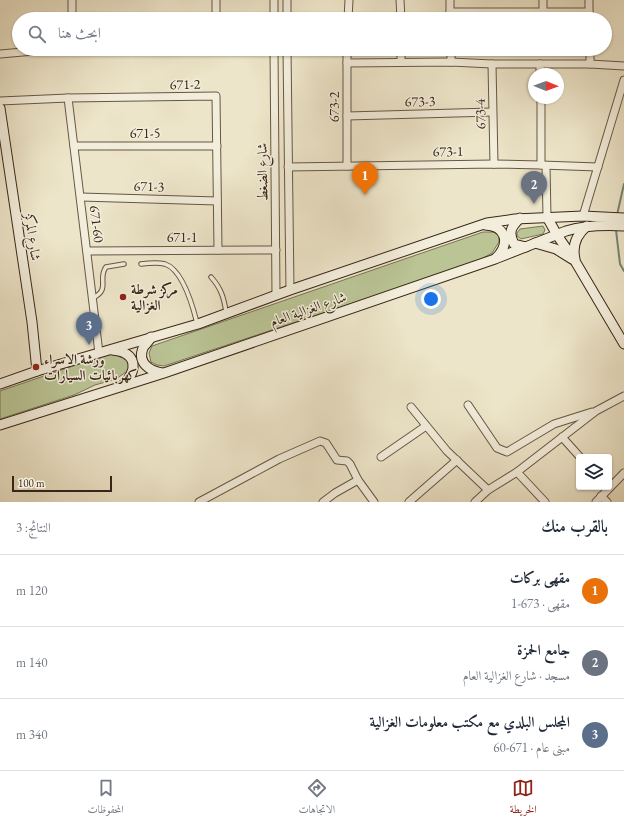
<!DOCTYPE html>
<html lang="ar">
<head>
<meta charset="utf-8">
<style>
  :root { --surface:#fff; --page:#f2f2f3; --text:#1f2937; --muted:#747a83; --line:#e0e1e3; --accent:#8f2418 }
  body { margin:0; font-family:"EB Garamond",Amiri,serif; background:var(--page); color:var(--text); direction:rtl }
  .controls { position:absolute; right:12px; bottom:12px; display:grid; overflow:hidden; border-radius:4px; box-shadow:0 1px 3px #0004 }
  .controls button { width:36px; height:36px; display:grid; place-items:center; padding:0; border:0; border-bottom:1px solid var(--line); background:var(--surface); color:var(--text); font:20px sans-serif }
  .compass { position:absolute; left:528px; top:68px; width:36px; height:36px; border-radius:50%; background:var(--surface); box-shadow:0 1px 3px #0004; rotate:91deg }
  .scale { position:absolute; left:12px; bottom:10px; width:100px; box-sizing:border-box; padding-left:4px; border:2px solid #3a2618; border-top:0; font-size:11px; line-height:14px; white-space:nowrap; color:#3a2618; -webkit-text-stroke:3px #f3eedc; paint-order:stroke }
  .you { position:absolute; left:431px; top:299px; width:14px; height:14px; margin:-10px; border:3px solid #fff; border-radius:50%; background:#1a73e8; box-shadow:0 0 0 6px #1a73e833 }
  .badge { display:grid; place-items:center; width:26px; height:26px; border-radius:50%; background:var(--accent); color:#fff; font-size:13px; font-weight:700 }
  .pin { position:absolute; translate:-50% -33px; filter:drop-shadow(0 1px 2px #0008) }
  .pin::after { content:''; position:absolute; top:21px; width:14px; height:12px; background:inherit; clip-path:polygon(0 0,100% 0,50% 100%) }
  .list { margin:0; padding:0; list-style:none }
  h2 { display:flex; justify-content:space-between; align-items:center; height:52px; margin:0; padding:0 16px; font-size:17px }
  h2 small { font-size:13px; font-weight:400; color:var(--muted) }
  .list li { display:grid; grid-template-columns:26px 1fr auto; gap:12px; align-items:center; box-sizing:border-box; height:72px; padding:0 16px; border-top:1px solid var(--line) }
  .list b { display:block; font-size:15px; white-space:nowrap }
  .list p { margin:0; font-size:13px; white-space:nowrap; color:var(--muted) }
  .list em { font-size:13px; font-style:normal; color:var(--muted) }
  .icon { flex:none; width:22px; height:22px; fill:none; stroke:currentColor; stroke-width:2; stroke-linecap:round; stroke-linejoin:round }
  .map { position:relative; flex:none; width:624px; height:502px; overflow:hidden; direction:ltr }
  .search { position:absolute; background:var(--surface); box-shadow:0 1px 3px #0004; left:12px; right:12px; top:12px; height:44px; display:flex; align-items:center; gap:10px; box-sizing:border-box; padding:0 14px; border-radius:22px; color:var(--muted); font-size:15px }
  .sheet { height:268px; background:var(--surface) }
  nav { display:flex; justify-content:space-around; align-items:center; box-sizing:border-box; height:56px; border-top:1px solid var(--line); background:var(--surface); font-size:11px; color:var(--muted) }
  nav a { display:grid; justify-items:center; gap:2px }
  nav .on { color:var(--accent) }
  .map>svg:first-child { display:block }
</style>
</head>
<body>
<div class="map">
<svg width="624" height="502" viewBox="0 0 624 502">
  <rect width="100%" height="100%" fill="#ede5c9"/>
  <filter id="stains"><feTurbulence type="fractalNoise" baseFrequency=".005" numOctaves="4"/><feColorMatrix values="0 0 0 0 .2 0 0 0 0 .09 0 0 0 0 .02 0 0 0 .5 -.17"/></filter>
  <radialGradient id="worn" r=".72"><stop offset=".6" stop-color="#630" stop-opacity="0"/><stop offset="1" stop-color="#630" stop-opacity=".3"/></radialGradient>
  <g fill="#bac495" stroke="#7a7556">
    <polygon points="543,226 545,230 543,234 521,239 517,236 517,233 520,229"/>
    <polygon points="483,232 494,232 499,235 499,242 492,253 476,262 164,366 157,365 151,362 149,353 152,346"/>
    <polygon points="114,352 128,357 129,367 126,372 116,379 95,385 74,395 0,419 0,391"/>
  </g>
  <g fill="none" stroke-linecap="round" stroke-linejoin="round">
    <g stroke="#748274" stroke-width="2">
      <polyline points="617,215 624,184"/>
      <polyline points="616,230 620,264 624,271"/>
    </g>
    <defs>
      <g id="lane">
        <path d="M141 264C149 263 157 262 165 264 183 270 193 307 197 323"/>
        <path d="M211 277C221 288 224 298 226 312"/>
        <path d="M93 298C111 289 97 279 106 267L124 264"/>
      </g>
      <g id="street">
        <polyline points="72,0 72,19"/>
        <polyline points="216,0 216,19"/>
        <polyline points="274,0 274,19"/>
        <polyline points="287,0 287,19"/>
        <polyline points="400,0 401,19"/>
        <polyline points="450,0 450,19"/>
        <polyline points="589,0 589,19"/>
        <polyline points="450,12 589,12"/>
        <polyline points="543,12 543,0"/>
        <polyline points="348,19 349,0"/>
        <polyline points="274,49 276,295"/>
        <polyline points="287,49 290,290"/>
        <polyline points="401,49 401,62"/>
        <polyline points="451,49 451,62"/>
        <polyline points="590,49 590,64"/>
        <polyline points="0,54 57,49"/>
        <polyline points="347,63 451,62 492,64 590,64 624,66"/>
        <polyline points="492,64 494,164"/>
        <polyline points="540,64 540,74"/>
        <polyline points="68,98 99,353"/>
        <polyline points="0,101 68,98 216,96 218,250"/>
        <polyline points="347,116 492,112"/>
        <polyline points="74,146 217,146"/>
        <polyline points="541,165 598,167"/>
        <polyline points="347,166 347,49"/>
        <polyline points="546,166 547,217"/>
        <polyline points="288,167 494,164 541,165 541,98"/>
        <polyline points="81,197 217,201"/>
        <polyline points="583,216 624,80"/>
        <polyline points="88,251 276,250"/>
        <polyline points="468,405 497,448 507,452 554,424 592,412"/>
        <polyline points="411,407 447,451 488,490"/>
        <polyline points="562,437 580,457"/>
        <polyline points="381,457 426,426"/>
        <polyline points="517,472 545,502"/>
        <polyline points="601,496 607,502"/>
        <polyline points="199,502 279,459 320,441 326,443 337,460 347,461 350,464 358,480 374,502"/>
        <polyline points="323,502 335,493 358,480"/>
        <polyline points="409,502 457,460"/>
        <polyline points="475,502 488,490 517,472 596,411 624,396"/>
        <polyline points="596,502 624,473"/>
      </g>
      <g id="secondary">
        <polyline points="0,108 32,322 37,371"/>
        <polyline points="547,217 557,235 575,261 624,344"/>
        <path d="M520 218C511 227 508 232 514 244L526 247"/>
        <path d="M485 225C507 226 510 244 496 258"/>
        <polyline points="535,243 556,249 572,259"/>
        <path d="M575 259C572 246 576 235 587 226"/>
        <path d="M151 337C149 342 145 344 143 348 137 363 150 371 162 373"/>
        <path d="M112 350C137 352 139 370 122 386"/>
        <polyline points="0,384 37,371 198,324 290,290 487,223 515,219 583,216 624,218"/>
        <path d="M0 425 164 373 495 259 566 231C585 225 604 225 624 226"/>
      </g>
    </defs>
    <use href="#lane" stroke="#675644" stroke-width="5.5"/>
    <use href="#street" stroke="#675644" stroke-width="9"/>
    <use href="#secondary" stroke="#3a2618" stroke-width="11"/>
    <use href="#lane" stroke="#f3eedc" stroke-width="3.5"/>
    <use href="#street" stroke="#f3eedc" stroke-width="7"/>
    <use href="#secondary" stroke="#f3eedc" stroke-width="9"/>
  </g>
  <g fill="#8f2418" stroke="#f3eedc" stroke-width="1.5">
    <circle cx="123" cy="297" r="4"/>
    <circle cx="36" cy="367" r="4"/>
  </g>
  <g text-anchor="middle" stroke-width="3" stroke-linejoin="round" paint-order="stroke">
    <g font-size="14" fill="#3a2618" stroke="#f3eedc">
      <text transform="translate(185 84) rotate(-1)" y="5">671-2</text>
      <text transform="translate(420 101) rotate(-1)" y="5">673-3</text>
      <text transform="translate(334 107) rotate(-90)" y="5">673-2</text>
      <text transform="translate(480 114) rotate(-91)" y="5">673-4</text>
      <text x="145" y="138">671-5</text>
      <text transform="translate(448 151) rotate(-1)" y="5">673-1</text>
      <text transform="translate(262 172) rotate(-91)" y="5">شارع الضغط</text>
      <text transform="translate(149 186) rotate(1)" y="5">671-3</text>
      <text transform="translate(97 224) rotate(83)" y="5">671-60</text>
      <text transform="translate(33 237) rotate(82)" y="5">شارع المركز</text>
      <text x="182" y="242">671-1</text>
      <text transform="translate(308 309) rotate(-19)" y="5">شارع الغزالية العام</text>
    </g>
    <g font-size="14" font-weight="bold" fill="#3a2618" stroke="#f3eedc" text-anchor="start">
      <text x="131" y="294">مركز شرطة<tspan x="131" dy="16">الغزالية</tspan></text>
      <text x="44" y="364">ورشة الاسراء<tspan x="44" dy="16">كهربائيات السيارات</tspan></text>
    </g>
  </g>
  <rect width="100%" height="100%" filter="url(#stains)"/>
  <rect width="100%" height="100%" fill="url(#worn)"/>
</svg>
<div class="controls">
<button><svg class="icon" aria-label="layers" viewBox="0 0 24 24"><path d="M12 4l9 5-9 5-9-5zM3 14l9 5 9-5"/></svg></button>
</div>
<svg class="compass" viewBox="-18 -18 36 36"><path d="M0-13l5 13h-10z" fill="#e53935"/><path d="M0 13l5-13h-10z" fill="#747a83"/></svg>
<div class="scale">100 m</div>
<div class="you"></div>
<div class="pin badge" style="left:365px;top:195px;background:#e8710a">1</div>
<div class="pin badge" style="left:534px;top:204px;background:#6b7280">2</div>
<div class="pin badge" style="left:89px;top:345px;background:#5c6f8a">3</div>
<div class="search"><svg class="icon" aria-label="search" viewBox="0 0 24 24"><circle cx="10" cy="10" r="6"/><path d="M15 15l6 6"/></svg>ابحث هنا</div>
</div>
<section class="sheet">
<h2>بالقرب منك<small>النتائج: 3</small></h2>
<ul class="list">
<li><span class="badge" style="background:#e8710a">1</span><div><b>مقهى بركات</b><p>مقهى · 673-1</p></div><em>120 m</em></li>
<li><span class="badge" style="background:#6b7280">2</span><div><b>جامع الحمزة</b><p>مسجد · شارع الغزالية العام</p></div><em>140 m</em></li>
<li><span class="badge" style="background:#5c6f8a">3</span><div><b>المجلس البلدي مع مكتب معلومات الغزالية</b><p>مبنى عام · 671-60</p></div><em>340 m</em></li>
</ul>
</section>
<nav>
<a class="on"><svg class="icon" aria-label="map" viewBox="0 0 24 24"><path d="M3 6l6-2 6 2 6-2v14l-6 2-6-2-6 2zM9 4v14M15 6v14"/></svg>الخريطة</a>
<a><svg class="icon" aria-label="directions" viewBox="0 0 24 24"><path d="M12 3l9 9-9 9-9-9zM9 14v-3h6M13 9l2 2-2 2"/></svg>الاتجاهات</a>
<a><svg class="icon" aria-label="saved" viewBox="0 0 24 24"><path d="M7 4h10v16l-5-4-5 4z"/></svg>المحفوظات</a>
</nav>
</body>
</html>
